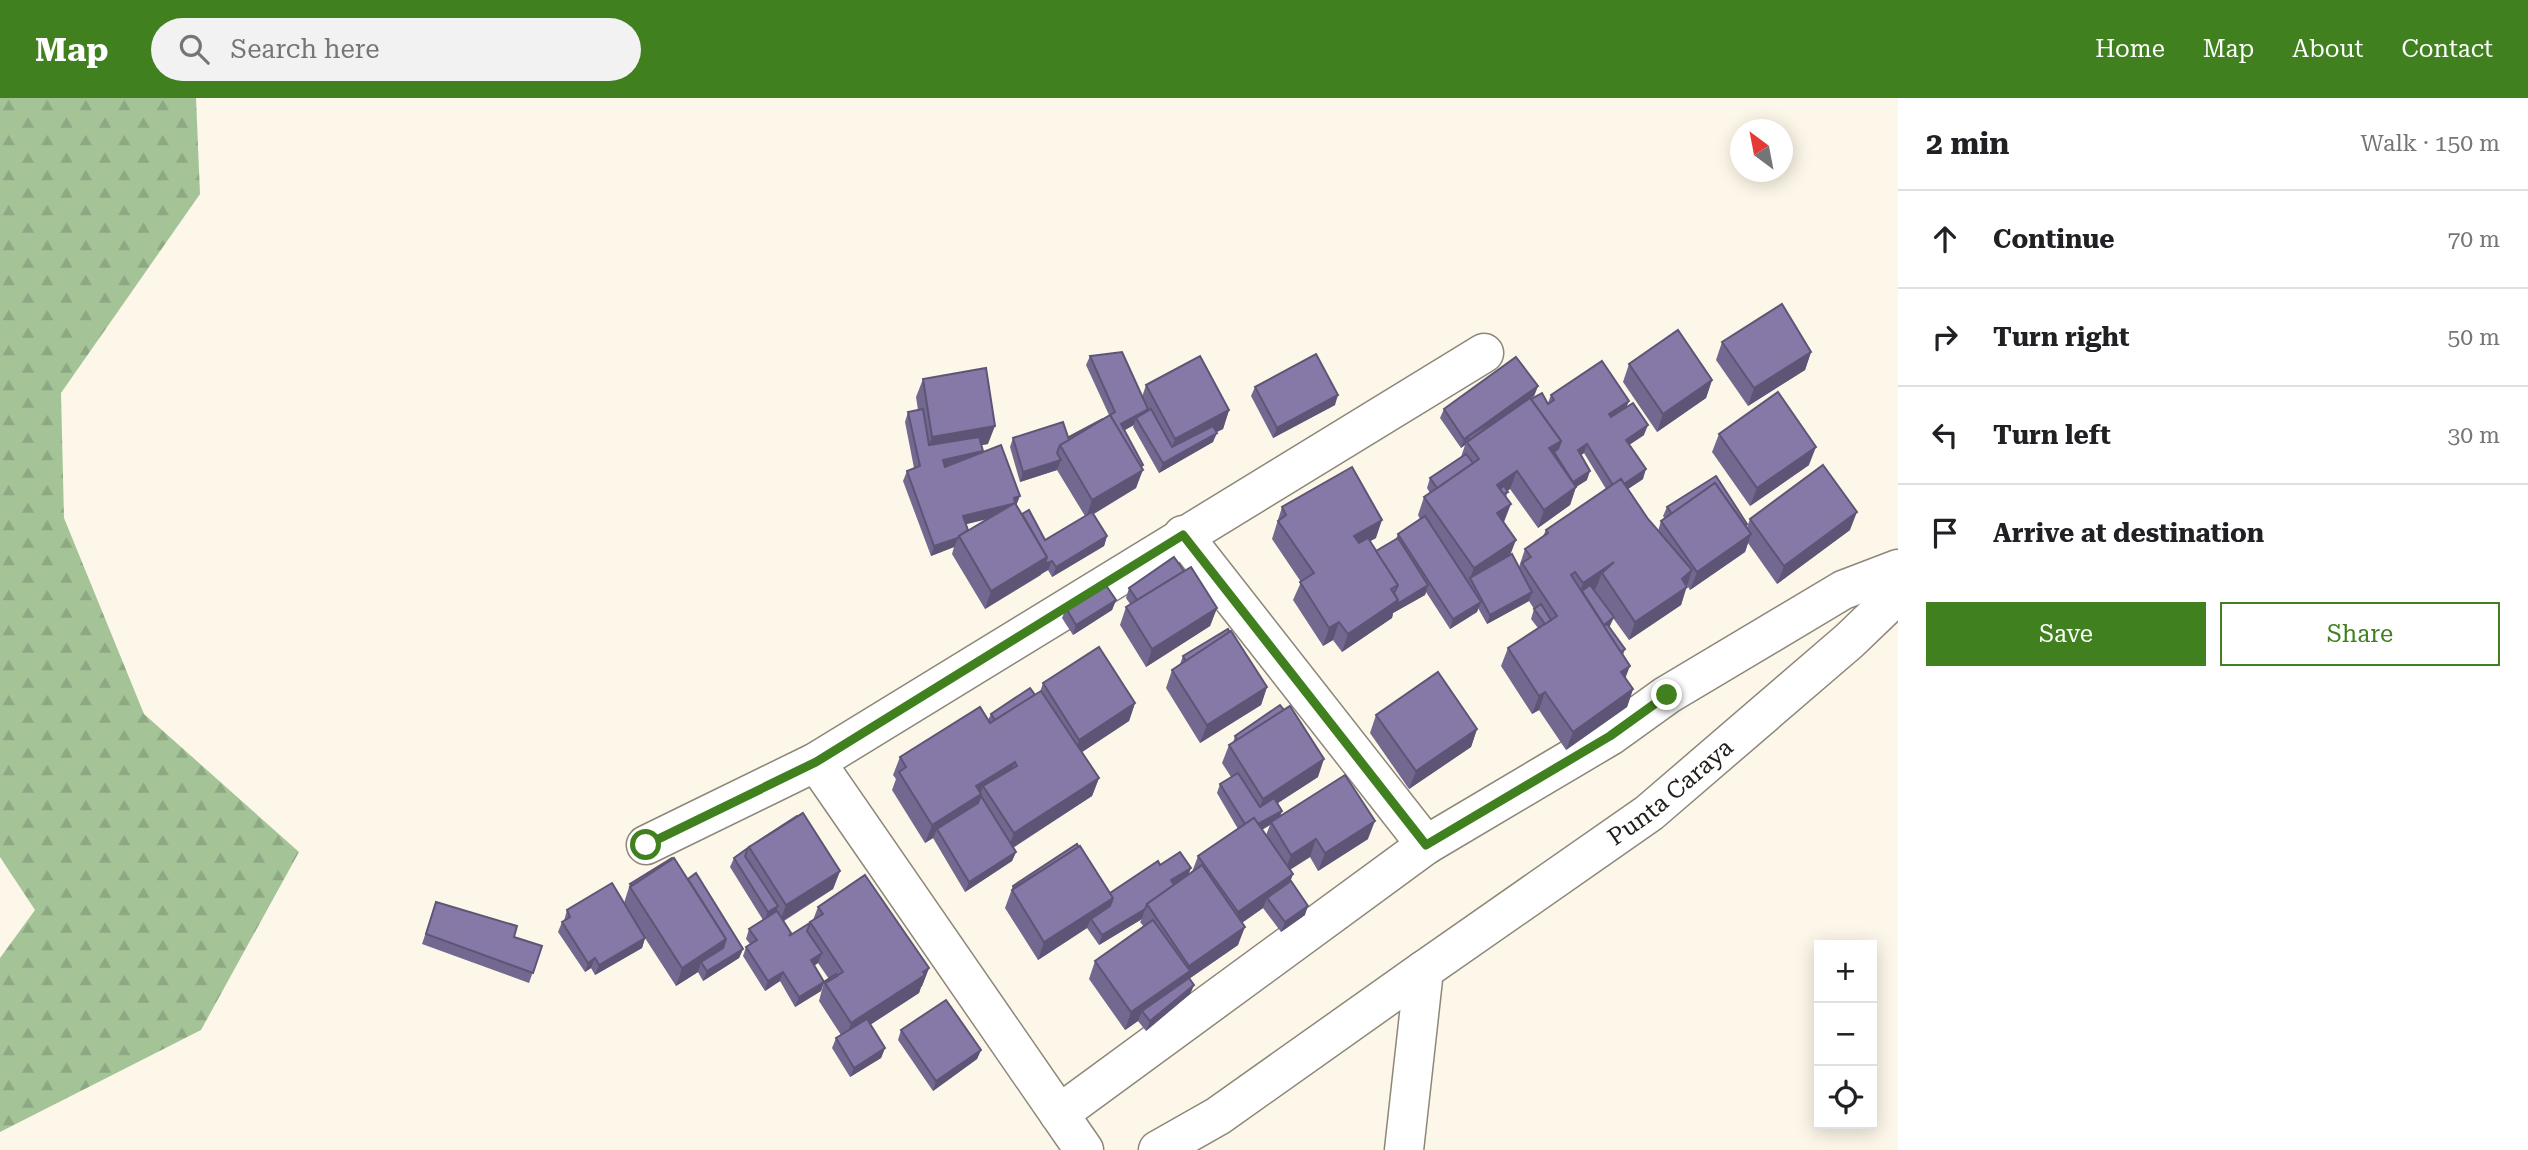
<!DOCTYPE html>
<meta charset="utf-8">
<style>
:root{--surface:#fff;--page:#f2f2f2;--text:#202124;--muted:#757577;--line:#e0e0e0;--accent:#40801f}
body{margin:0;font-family:"Roboto Serif",serif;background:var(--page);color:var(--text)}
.controls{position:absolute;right:21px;bottom:21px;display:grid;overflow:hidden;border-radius:0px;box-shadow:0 4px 18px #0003}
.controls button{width:63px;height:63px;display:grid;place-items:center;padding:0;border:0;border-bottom:2px solid var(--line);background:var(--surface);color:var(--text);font:35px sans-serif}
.compass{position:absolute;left:1730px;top:21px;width:63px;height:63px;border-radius:50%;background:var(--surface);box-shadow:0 4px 18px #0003;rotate:328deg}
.stop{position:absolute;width:21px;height:21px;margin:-16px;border:5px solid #40801f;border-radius:50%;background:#fff}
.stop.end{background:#40801f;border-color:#fff;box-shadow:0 2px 7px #0008}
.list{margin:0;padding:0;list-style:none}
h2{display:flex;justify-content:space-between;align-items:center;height:91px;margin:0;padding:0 28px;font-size:30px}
h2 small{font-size:23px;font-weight:400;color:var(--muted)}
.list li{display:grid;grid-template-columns:46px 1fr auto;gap:21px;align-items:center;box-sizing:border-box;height:98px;padding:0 28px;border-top:2px solid var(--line)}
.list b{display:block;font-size:26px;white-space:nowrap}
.list em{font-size:23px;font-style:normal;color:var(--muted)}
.actions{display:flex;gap:14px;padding:21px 28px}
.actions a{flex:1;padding:16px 0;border:2px solid var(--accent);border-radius:0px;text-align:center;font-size:24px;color:var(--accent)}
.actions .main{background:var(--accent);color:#fff}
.icon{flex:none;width:38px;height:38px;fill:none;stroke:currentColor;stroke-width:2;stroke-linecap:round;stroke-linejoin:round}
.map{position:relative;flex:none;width:1898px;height:1052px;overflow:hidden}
header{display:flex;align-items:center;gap:42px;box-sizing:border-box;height:98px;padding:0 35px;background:var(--accent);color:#fff}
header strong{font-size:33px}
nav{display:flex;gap:38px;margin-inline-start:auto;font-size:24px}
.search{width:490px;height:63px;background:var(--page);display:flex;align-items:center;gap:18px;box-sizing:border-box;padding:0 24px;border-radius:38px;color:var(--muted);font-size:26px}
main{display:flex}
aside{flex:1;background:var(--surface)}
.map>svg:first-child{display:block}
.forest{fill:url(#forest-firs)}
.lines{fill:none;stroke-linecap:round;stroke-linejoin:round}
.minor-casing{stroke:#8d877a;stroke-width:41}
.minor{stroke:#fff;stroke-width:38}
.wall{fill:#736890;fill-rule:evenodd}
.shaded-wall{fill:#5e5576}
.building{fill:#8679a8;stroke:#5e5576;stroke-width:2}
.route{stroke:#40801f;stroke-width:9}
.labels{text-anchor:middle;stroke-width:6;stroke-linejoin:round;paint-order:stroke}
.street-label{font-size:24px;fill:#22201b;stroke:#fff}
</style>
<header>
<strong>Map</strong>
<div class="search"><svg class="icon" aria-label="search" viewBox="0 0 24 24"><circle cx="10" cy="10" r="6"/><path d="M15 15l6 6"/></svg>Search here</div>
<nav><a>Home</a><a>Map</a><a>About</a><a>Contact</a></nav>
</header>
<main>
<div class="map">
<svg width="1898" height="1052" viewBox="0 0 1898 1052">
<defs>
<pattern id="forest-firs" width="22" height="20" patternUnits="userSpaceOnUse" patternTransform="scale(1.75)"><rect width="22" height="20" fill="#a4c498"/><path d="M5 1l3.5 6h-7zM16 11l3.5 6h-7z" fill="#8da882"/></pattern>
</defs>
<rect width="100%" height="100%" fill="#fcf7e8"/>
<path class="forest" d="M0,0h196l4,96 -139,199 3,125 80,196 155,138 -98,178 -201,102v-174l35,-48 -35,-53z"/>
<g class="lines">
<defs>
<g id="minor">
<path d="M816,664l268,388"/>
<path d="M646,747l170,-83 668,-409"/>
<path d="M1426,747l184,-109 57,-41 176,-105 55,-21"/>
<path d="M1059,1016l367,-269 -243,-310"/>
<path d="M1158,1052l60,-34 206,-146"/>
<path id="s1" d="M1404,1052l20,-180 225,-157 200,-172 49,-47"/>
</g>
</defs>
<use href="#minor" class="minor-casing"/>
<use href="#minor" class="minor"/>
</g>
<g class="wall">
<path d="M1722,244l89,10 -6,18 -57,36 -32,-46z"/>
<path d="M1090,258l52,41 4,-12 83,25 -6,19 -7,3 -3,10 -54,31 -26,-46 1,-2 -10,5 17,38 -5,20 -42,26 13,22 -3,10 -52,31 -4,-7 -7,4v1l-56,34 -33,-55 2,-7 -23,9 -28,-75 4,-10 7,-3 -9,-46 3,-10 10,-2 -2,-13 7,-18 65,65 -7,1 1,8 40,61 23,26 40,-24 -28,-46 -37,12 -10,-35 3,-9 55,1 1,-2 40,-22 -23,-50zM986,421l-18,11 -2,-6z"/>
<path d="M1629,266l83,16 -6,18 -49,34 -34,-50z"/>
<path d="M1538,288l-4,10 -4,2 18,5 3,-8 78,6 -3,6 18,28 -15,10 14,34 -15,10 20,30 10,12 3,-10 4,-2 -2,-3 4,-9 80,17v3l3,-8 100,11 -73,54 -29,-41 -3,9 -55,38 -3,-5 -6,20 -52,35 -16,-22 -4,9 16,22 -2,6 3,23 7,11 -6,18 -61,43 -27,-40 -7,4 -31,-48 7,-18 30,-20 -7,-9 3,-10 -5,-8 -42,23 -9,-16 -1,4 -27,17 -24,-37 -1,3 -32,18 -1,5 -50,34 -9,-12 -10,6 -30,-46 8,-18 -29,-43 10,-32 94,31 -6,3 6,10 20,-12 2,-5 22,-15 -2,-4 6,-18 6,-4 -3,-5 3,-10 31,-21 4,-12 -4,3 -21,-30 4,-9zM1584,355l22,36 -60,41 -3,6 -18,13 -6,18 -9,-12 -6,-33 3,-31 3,-2 28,39 32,-23 6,-18 11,-7 -6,-25z"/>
<path d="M1255,289l80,18 -62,33 -22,-42z"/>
<path d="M1719,336l90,31 -59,41 -38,-54z"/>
<path d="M1184,473l33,37 -7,18 -64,41 -26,-42 6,-18 4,-3 -4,-6 3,-10z"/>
<path d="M1116,502l-4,10 -39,25 -11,-17 4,-10z"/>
<path d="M1183,558l84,31 -6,18 -61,38 -34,-55 6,-18 8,-6z"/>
<path d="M1043,585l92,20 -6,18 -47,31 17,26 -7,18 -79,52 3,4 -4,9 -47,31 -32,-54 -8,5 -33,-53 4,-11 -3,-4 7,-18 88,-37 3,-6 49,-22z"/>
<path d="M1376,617l101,14 -6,18 -62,42 -39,-56z"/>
<path d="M1235,638l83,41 -40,26 2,13 88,23 -50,32 -8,-14 -20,13 3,4 -3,8 15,33 -24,17 -18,-24 -21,15 -4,22 -49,34 5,6 -4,9 -44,37 -8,-10 -13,9 -36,-51 6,-18 49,-34 -4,-5 2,-3 -43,26 -12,-17 -49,32 -33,-52 8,-22 97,7 50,-28 31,3 -3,7 4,-3 6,-16 40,-27 -21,-36 3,-9 11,-7 -9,-14 7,-18 4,-2zM1270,727l-4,10 -4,-5z"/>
<path d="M749,749l91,24 -7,18 -49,32 7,14 22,-15 5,-13 111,61 -7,18 -1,1 -2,6 -49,32 15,23 -4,10 -31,19 -18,-29 4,-10 5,-3 -22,-34 5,-19 5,-3 -11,-16 -4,3 10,16 -3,9 -26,16 -15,-26 -15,10 -22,-35 3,-9 4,-3 -4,-5 3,-10 14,-9 -33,-53 4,-9z"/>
<path d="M688,781l55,70 -4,9 -36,23 -5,-9 -22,14 -31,-48 -3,10 -47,27 -4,-7 -6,4 -27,-40 4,-10 2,-1 3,-11 57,-7 6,-19z"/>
<path d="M436,804l78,35 28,9 -13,37 -107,-39z"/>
<path d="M901,932l80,20 -4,9 -44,32 -35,-51z"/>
</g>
<g class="shaded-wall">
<path d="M1811,254l-6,18 -57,36 6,-18z"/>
<path d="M1712,282l-6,18 -49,34 6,-18z"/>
<path d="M1538,288l-4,10 -64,45 -2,-4 -3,8 -4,3 3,-9z"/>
<path d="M1338,297l-3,10 -62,33 4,-10z"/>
<path d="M1629,303l-4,9 -19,13 3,-9z"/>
<path d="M1148,311l-3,10 -9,-1 -2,7 -16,9 3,-10z"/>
<path d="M1229,312l-6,19 -55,28 7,-18z"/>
<path d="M1648,327l-4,10 -21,14 3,-9z"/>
<path d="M995,328l-7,18 -63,11 7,-18z"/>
<path d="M1217,335l-4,9 -54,31 4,-10z"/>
<path d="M1561,343l-5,13 -2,-2 -3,9 -2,-13z"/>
<path d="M1587,346l-3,9 -10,7 4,-10z"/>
<path d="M1816,349l-7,18 -59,41 7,-18z"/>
<path d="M983,353l-4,10 -40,9 4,-10z"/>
<path d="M1061,362l-4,10 -37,12 3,-10z"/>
<path d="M1143,367l-3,7 3,-2 -7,18 -50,30 6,-18 42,-31z"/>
<path d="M1646,371l-3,10 -30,20 3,-9z"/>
<path d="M1517,373l-7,18 -12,9 -1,-13z"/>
<path d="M1590,373l-3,9 -17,11 3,-9z"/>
<path d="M1576,389l-6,18 -32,23 6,-18z"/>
<path d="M1020,398l-4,10 -4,7 -53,13 4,-10z"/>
<path d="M1511,406l-7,18 -7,-9z"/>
<path d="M1857,414l-7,18 -73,54 7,-18z"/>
<path d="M1382,422l-6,18 -29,16 7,-18z"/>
<path d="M1751,436l-6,18 -55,38 7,-18z"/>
<path d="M1107,438l-3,10 -52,31 4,-10z"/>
<path d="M958,440l-4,9 -23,9 3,-10z"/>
<path d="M1516,442l-7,18 -39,20 -3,8 7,-18z"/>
<path d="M1047,459l5,4 -4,9 -63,39 6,-18z"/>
<path d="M1614,464l-12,11 -6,15 -17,12 -1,-2 5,-15z"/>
<path d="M1692,472l-11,35 -52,35 6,-18z"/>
<path d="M1428,487l-3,10 -32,18 -1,5 -50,34 6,-18 50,-34z"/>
<path d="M1532,494l-3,9 -42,23 3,-9z"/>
<path d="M1116,502l-4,10 -39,25 3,-10z"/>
<path d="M1481,504l-4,10 -27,17 3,-10z"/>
<path d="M1217,510l-7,18 -64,41 6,-18z"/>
<path d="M1614,519l-4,9 -9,8 -3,-5z"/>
<path d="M1339,524l-6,18 -10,6 6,-18z"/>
<path d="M1630,568l-7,18 -2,-12z"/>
<path d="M1267,589l-6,18 -61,38 7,-18z"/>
<path d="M1633,591l-6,18 -61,43 7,-18z"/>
<path d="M1545,594l-6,18 -7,4 7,-18z"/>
<path d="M1135,605l-6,18 -56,37 6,-18z"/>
<path d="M1477,631l-6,18 -62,42 7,-18z"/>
<path d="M1324,661l-6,18 -62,40 7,-18z"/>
<path d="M1015,664l-6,15 -26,9 -8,26 -38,17 -4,9 -8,5 7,-18 44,-39z"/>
<path d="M1099,680l-7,18 -85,55 7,-18z"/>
<path d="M1282,713l-3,9 -8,2 -1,3 -41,23 4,-9z"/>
<path d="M1375,723l-7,18 -50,32 7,-18z"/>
<path d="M1316,741l-6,18 -26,16 7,-18z"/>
<path d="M1016,754l-4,9 -47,31 4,-10z"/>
<path d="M1191,770l-4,10 -20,12 4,-10z"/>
<path d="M840,773l-7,18 -54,34 7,-18z"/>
<path d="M1293,776l-7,18 -19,6 -4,10 -32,22 7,-18z"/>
<path d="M1113,800l-7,18 -15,3 -4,9 -49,32 6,-18z"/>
<path d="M778,808l-4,10 -10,6 4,-10z"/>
<path d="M1308,808l-3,9 -24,17 4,-10z"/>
<path d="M1145,811l-3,10 -43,26 3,-10z"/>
<path d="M1245,829l-7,18 -96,66 -4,10 -13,9 6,-18 56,-39 2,-7z"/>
<path d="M645,840l-3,10 -47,27 4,-10z"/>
<path d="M726,841l-6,18 -19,5 -3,10 -22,14 6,-18z"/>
<path d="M743,851l-4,9 -36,23 4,-10z"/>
<path d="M822,855l-4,10 -11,7 4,-10z"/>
<path d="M595,860l-4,10 -6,4 3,-9z"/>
<path d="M929,870l-7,18 -1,1 -2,6 -74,48 6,-18z"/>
<path d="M783,874l-3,9 -15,10 3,-10z"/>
<path d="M824,884l-3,9 -26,16 4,-10z"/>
<path d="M1194,887l-4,9 -44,37 4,-10z"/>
<path d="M885,950l-4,10 -31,19 4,-9z"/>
<path d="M981,952l-4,9 -44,32 3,-10z"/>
</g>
<g class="building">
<path d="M1782,206l29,48 -57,36 -32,-46z"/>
<path d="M1678,232l34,50 -49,34 -34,-50z"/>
<path d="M1122,254l26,57 -27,15 22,41 -3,1 -30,-51 5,-3 -25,-56z"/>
<path d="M1316,256l22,41 -61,33 -22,-41z"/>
<path d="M1200,258l29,54 -54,29 -29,-54z"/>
<path d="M1516,259l22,29 -74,53 -20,-30z"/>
<path d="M1602,263l27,40 -20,13 2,3 22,-14 15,22 -22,15 20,29 -22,15 -3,-5 -8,6 -26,-41 -9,6 12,21 -17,11 -19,-30 4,-3 3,-8 -30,-42 11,-6 6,11 6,-4 -3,-5z"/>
<path d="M986,270l9,58 -63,11 -9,-58z"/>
<path d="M1778,294l38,55 -59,41 -38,-54z"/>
<path d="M1530,300l31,43 -12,7 27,39 -32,23 -27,-39 -20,14 14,19 -14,9 19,27 -42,28 -50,-71 55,-38 -12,-17z"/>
<path d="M1518,307l-49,35 -1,-3z"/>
<path d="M923,311l6,36 50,-8 4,14 -40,9 2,7 56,-22 19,51 -6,2 1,5 -3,1 -49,12 5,14 -9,6 -1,2 -24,8 -27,-75 13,-5 -12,-54z"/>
<path d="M1151,311l21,38 41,-21 4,7 -54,30 -27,-45z"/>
<path d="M1110,317l33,55 -51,30 -32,-55z"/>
<path d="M1103,321l-33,20 -1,-2z"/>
<path d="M1063,324l6,18 -9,5 -3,8 4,7 -38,12 -10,-34z"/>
<path d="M1466,356l7,9 -36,25 -7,-10z"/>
<path d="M1823,367l34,47 -73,54 -34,-47z"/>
<path d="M1352,369l30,53 -28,16 5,7 9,-5 30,47 -7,4 7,11 -50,34 -9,-12 -10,6 -29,-46 14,-9 -36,-52 8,-6 -4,-8z"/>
<path d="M1716,378l31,48 -2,1 -30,-42 -43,31 -5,-7z"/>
<path d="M1621,381l27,40 44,51 -10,9 5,8 -52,35 -33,-49 12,-11 -31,21 -8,-11 -4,3 59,91 -9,6 12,17 -60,43 -28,-40 -6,4 -31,-48 49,-32 -35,-53 9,-6 -6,-8 23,-16 -2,-3z"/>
<path d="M1715,385l36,51 -54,38 -36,-51z"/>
<path d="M1504,388l4,6 -4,2 -4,-5z"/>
<path d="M1015,405l32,54 -56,34 -32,-55z"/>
<path d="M1029,412l16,30 47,-28 15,24 -51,31 -4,-6 -7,3 2,-7 -25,-43z"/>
<path d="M1425,418l56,86 -28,17 -55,-85z"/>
<path d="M1398,440l30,47 -31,19 1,-4 -4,-7 4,-8 -22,-34z"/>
<path d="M1512,456l20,38 -42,23 -20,-37z"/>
<path d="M1174,459l10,14 -47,29 -8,-12z"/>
<path d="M1191,469l26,41 -65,41 -26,-42z"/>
<path d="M1105,486l11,16 -40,25 -10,-17z"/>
<path d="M1590,487l24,32 -10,8 -22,-34z"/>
<path d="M1541,506l10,16 -6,4 -11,-15z"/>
<path d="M1607,526l18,25 -4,3 -17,-26z"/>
<path d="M1228,531l2,4 -44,28 -3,-5z"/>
<path d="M1231,533l36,56 -60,38 -35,-55z"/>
<path d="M1099,549l36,56 -56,37 -36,-57z"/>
<path d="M1438,574l39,57 -61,42 -40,-56z"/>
<path d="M1030,590l5,7 -40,25 -4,-6z"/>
<path d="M1041,593l58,87 -85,55 -31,-47 34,-20 -2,-4 -39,24 5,8 -49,31 -33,-53 7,-5 -6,-10 80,-50 10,16z"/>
<path d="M1280,607l4,5 -46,30 -3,-4z"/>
<path d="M1290,608l34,53 -61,40 -34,-54z"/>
<path d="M1238,675l22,34 14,-9 8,13 -24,13 -4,-6 -9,6 -25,-40z"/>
<path d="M1345,677l30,46 -50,32 -9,-14 -25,16 -20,-33z"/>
<path d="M981,698l35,56 -47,30 -32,-53 41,-26z"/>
<path d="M803,715l37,58 -54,34 -37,-58z"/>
<path d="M797,718h1l-35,22z"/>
<path d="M1254,720l39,56 -55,38 -40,-56z"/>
<path d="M1077,746l2,3 -65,41 -1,-2z"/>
<path d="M1080,748l33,52 -69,44 -32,-52z"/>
<path d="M748,750l-3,8 33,50 -10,6 -34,-54z"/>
<path d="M1180,754l11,16 -20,12 3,5 -27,19 -2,5 -43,26 -11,-16 19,-13 3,-8 -3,-5 48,-32 2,4z"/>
<path d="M672,760l1,1 -41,27 -2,-2z"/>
<path d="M674,760l52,81 -44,29 -52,-81z"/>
<path d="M1202,767l43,62 -56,39 -42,-62z"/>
<path d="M696,775l47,76 -36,22 -6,-9 22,-14 3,-9 -38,-60z"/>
<path d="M865,777l64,93 -6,4 2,3 -74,48 -26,-40 18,-11 -33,-50 13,-8 -5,-7z"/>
<path d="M1291,783l17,25 -23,16 -18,-24z"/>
<path d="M612,785l33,55 -46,27 -4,-7 -7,5 -26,-41 8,-5 -3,-7z"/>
<path d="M436,804l81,24 -3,11 28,9 -9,27 -107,-39z"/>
<path d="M777,813l14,22 -2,3 21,-13 -3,8 15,22 -11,7 13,22 -25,15 -16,-25 -15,9 -22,-34 11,-7 -8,-11z"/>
<path d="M1153,822l37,51 -59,41 -36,-51z"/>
<path d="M836,876l1,2 -12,7 -1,-1z"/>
<path d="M1189,880l5,7 -44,36 -8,-10z"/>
<path d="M946,902l35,50 -45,31 -35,-51z"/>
<path d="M867,921l18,29 -31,20 -18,-30z"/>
</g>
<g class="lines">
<path class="route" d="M646,747l170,-83 367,-227 243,310 184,-109 57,-41"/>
</g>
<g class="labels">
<g class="street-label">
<text dy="8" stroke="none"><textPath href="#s1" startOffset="485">Punta Caraya</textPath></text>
</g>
</g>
</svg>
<div class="controls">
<button>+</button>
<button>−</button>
<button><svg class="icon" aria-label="locate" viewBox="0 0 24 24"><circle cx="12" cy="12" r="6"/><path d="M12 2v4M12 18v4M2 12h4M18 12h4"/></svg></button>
</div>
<svg class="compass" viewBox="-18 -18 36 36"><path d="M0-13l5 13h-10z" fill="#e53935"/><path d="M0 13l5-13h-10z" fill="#757577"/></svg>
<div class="stop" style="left:646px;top:747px"></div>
<div class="stop end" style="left:1667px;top:597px"></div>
</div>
<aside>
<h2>2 min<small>Walk · 150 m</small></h2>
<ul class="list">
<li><svg class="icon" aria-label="ahead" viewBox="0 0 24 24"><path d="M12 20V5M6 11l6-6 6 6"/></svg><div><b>Continue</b></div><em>70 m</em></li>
<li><svg class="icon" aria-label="right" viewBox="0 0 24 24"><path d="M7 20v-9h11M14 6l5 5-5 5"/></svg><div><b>Turn right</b></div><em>50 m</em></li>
<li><svg class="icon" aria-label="left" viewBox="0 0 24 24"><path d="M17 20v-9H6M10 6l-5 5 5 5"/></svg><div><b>Turn left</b></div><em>30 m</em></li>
<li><svg class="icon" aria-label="arrive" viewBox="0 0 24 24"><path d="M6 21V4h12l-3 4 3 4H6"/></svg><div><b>Arrive at destination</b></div></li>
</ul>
<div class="actions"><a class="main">Save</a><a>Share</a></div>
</aside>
</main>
